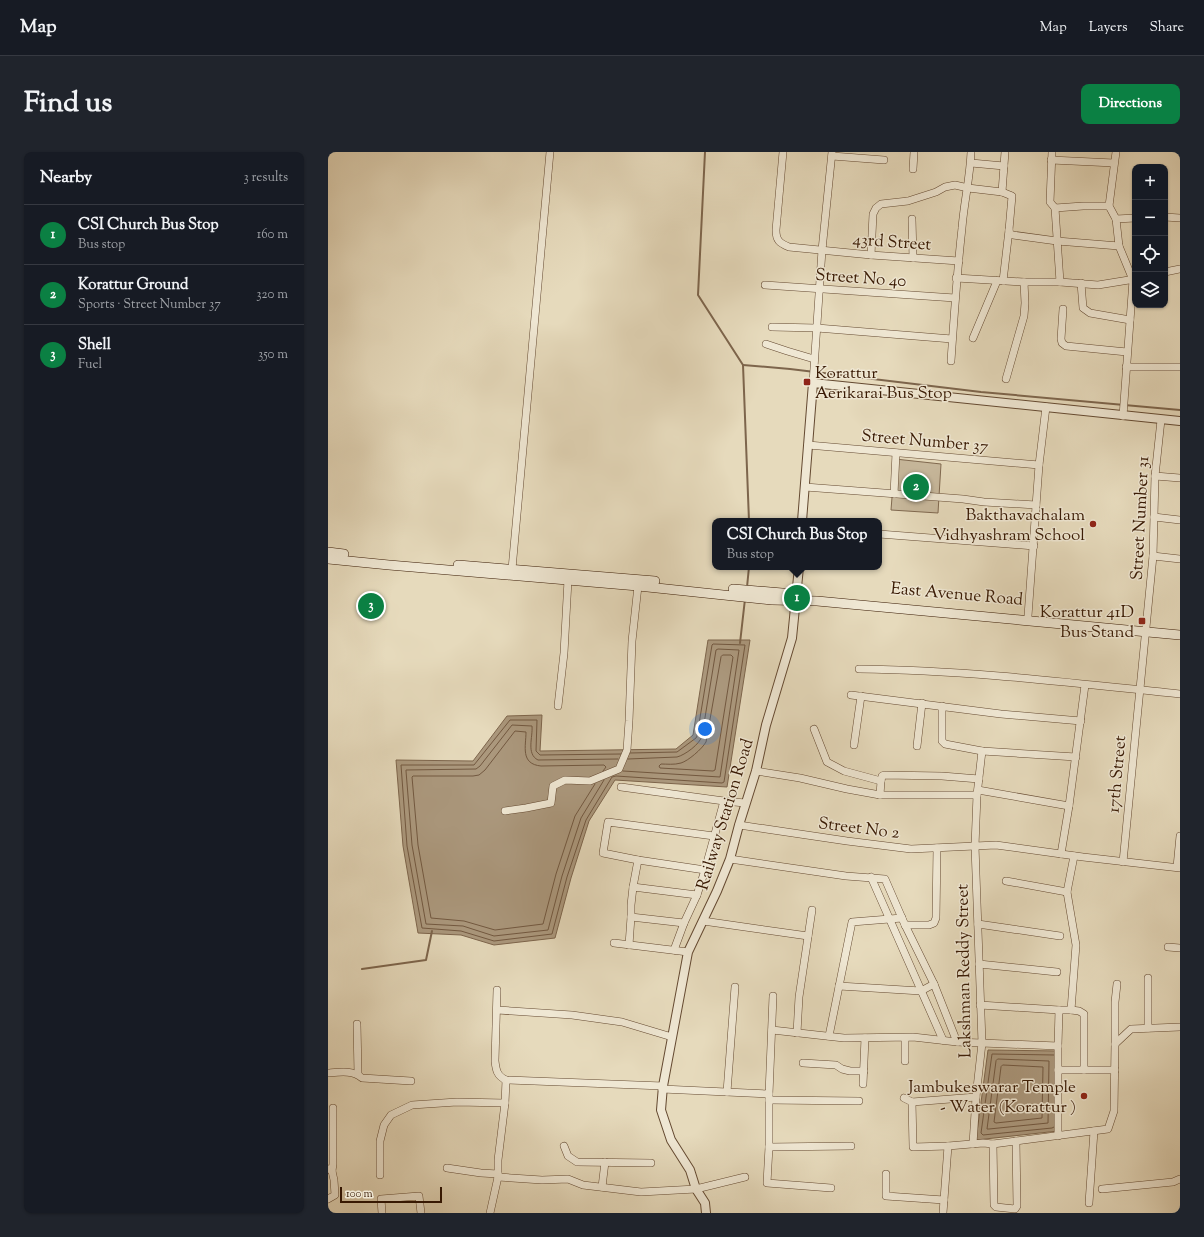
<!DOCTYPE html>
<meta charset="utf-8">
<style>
:root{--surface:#171b24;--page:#20242c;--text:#f1f3f6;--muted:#9ea1a6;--line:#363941;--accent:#0b8043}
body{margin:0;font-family:"Sorts Mill Goudy",serif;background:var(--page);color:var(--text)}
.controls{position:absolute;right:12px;top:12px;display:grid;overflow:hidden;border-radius:8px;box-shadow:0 1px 3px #0004}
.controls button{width:36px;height:36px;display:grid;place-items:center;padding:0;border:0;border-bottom:1px solid var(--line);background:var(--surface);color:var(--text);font:20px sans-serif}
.scale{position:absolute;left:12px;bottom:10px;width:102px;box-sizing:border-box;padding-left:4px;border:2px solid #381903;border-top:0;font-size:11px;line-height:14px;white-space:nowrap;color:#381903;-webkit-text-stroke:3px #efe7d3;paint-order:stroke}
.you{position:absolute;left:377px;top:577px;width:14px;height:14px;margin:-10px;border:3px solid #fff;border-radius:50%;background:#1a73e8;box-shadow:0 0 0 6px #1a73e833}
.badge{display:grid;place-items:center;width:26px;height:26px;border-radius:50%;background:var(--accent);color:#fff;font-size:13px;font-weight:700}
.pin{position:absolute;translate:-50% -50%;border:2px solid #fff;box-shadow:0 1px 4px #0006}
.popup{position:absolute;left:384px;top:366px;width:170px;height:52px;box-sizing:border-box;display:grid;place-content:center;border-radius:8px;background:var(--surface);filter:drop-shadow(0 1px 3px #0005);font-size:13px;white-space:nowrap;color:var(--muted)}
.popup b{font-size:15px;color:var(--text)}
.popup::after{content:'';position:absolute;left:50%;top:100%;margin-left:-8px;border:8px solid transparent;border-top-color:var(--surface)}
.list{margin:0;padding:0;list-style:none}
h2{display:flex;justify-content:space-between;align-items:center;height:52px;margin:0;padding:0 16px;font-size:17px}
h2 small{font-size:13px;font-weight:400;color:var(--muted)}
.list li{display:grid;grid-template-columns:26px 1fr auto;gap:12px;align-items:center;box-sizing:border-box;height:60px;padding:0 16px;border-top:1px solid var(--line)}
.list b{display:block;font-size:15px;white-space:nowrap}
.list p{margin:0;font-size:13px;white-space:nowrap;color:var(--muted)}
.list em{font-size:13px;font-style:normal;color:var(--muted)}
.icon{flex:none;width:22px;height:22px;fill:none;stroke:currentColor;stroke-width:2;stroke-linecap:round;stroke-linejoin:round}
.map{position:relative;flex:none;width:852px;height:1061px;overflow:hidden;border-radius:8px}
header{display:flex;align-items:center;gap:24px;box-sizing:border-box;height:56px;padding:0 20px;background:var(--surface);border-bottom:1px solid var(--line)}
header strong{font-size:19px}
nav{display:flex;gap:22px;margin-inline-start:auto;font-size:14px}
.intro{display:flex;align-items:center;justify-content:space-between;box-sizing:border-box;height:96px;padding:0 24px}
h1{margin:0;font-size:28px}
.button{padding:10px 18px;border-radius:8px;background:var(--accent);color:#fff;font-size:14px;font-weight:700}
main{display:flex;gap:24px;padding:0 24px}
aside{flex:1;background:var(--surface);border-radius:8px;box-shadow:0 1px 3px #0004}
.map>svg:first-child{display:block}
.green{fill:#c8b99d;stroke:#806950}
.water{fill:#ab987d;stroke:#7d654c}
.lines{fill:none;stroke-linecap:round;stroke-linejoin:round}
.shore{stroke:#725840;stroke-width:1}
.stream{stroke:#7d654c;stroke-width:2}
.minor-casing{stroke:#644931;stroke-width:8}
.tertiary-casing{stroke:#644931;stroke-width:10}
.secondary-casing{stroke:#381903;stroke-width:10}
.minor{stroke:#efe7d3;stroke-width:7}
.tertiary{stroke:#efe7d3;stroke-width:8}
.secondary{stroke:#efe7d3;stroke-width:9}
.poi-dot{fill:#8f2418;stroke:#efe7d3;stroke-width:1.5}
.labels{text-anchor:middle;stroke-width:3;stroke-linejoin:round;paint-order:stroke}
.street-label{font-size:17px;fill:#381903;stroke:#efe7d3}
.poi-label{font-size:17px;fill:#381903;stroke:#efe7d3;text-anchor:end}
</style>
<header>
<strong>Map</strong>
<nav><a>Map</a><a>Layers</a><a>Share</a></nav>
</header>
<div class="intro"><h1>Find us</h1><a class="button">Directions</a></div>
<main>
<aside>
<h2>Nearby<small>3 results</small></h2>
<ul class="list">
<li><span class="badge">1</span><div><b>CSI Church Bus Stop</b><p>Bus stop</p></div><em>160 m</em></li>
<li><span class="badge">2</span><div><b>Korattur Ground</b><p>Sports · Street Number 37</p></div><em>320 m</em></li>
<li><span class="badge">3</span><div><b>Shell</b><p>Fuel</p></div><em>350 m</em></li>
</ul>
</aside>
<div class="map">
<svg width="852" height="1061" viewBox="0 0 852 1061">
<rect width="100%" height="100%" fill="#e6dabc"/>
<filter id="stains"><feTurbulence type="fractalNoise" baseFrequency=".005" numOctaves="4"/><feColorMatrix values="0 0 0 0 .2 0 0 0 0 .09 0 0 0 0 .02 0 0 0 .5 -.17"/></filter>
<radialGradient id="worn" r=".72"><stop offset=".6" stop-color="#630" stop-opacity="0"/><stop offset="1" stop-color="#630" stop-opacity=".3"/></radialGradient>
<path class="green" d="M567,307l46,5 -3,49 -47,-3z"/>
<g class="water">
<path d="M380,488h42l-23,147 -112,-7 -26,41 -18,57 -16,60 -61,7 -33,-10 -43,-2 -15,-87 -7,-86 77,1 34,-45 35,-1 -2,36 136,-2 17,-14z"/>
<path d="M660,898l71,1 -1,80 -82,9z"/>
</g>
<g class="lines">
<g class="shore">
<path d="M395,503h8l2,2 -18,113 -2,1 -53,-3 -1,-2 2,-2c6,0 13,1 20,-1 7,-2 21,-14 25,-21l15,-85z"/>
<path d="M293,602l-81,1 -4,-4 1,-31h-27l-36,45h-73l6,81 15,82 39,3 33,10 58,-7 15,-57 19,-57 26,-43 4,-1 106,7 2,-1 21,-137 -32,-1 -1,1 -15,91 -1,2 -19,14 -47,1"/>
<path d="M295,619l97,6 19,-127 -21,-1 -2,1 -14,86c-2,8 -17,19 -25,21l-49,2"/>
<path d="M276,628l-23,38 -19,58 -14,54 -54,6 -31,-10 -37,-2 -14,-79 -6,-74v-1l70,-1 4,-3 32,-41 20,1c1,11 -6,28 6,34l80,-1"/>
<path d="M267,632l-20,32 -19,58 -13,50 -48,6 -31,-9 -33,-3 -13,-73 -6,-68 1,-1h60l6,-1 6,-5 30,-39 11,1c0,14 -6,32 15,34l63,-1 2,2 -3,4"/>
<path d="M726,903l-62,-1 -11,79 2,2 69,-7 2,-1"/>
<path d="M670,907l51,2 -1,62 -59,6h-2l9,-68z"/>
<path d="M675,913l40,2 -1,51 -46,5 -2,-1 7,-55z"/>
</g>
<g class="stream">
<path d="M377,0l-7,143 45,70 6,156"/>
<path d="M415,213l47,4 191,23 199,18"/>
<path d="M419,435l2,-20"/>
<path d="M412,491l5,-44"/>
<path d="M34,817l64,-9 6,-29"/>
</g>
<defs>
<g id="minor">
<path d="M455,0l-7,78c0,10 3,13 13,17l82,8 88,6"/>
<path d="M724,0l-2,50 5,6 28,-2h26"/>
<path d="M788,0l-7,54 7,13 3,27 14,34 -10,136"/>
<path d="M504,4l52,4"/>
<path d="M723,8l63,3"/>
<path d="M643,11l33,3"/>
<path d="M585,17l1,-17"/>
<path d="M674,40l3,-40"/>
<path d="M727,56l5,74"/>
<path d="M837,65l15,1"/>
<path d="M584,67l1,39"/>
<path d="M788,67l19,-1"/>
<path d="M543,103l2,-41 3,-6 5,-4 27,-3 28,-9 9,-5 10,-2 13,3 34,4 10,4 -3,34 1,4 3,1 44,6 62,5"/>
<path d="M837,120l15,-3"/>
<path d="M628,126l68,4h36l38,3 37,-6"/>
<path d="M675,129l6,-51"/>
<path d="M753,131l2,25 7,5 40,7"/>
<path d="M437,133l190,13"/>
<path d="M735,157l-2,30 1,4 4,3 61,6"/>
<path d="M444,175l45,1 135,11"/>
<path d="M645,186l24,-57"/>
<path d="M438,192l21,7 27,8"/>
<path d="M623,209c3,-44 6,-89 11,-133 2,-26 8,-50 9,-76"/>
<path d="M798,215h54"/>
<path d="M678,227l18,-63 1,-13 -1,-21"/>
<path d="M485,231l9,-133 10,-98"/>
<path d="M480,293l231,20"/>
<path d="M827,324l25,2"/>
<path d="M477,335l158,12 21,3 52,3"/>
<path d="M566,342l2,-41"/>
<path d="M826,365l26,3"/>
<path d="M551,382l155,12"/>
<path d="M825,404l27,3"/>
<path d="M184,417l38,-417"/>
<path d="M700,464l11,-151 7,-58"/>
<path d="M531,517c108,1 214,14 321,25"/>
<path d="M523,543l150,19 80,7"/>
<path d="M230,554l6,-53 4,-73"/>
<path d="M614,554v35l3,3 37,7 94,6"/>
<path d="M486,577l13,33 17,9 37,10"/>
<path d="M526,593l7,-49"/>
<path d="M589,594l5,-43"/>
<path d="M428,619l44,7 47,11 33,6h97"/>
<path d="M293,635l103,14 21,2"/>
<path d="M650,638l91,16"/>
<path d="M552,643l1,-14 1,-5 2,-1 58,1 37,3"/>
<path d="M177,659l21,-3 25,-5 2,-17 12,-6 25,1 29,-12 8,-19 2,-29 3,-80 6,-55"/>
<path d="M411,673l108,16 64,8 85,-4 87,12 97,11"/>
<path d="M733,702l8,-48 16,-121"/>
<path d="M402,707l116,17 39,3 20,46 29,59 23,58 101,4"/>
<path d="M795,710l30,-306 2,-80 6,-56"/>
<path d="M849,715l3,-31"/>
<path d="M377,718l-67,-10 -35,-7 5,-31 106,14"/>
<path d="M543,725l72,163"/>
<path d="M678,729l61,11"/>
<path d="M305,735l64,8"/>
<path d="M303,765l53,6"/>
<path d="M375,769l105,15"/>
<path d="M650,772l82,12"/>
<path d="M577,773h24l5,-2 2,-5 1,-70"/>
<path d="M286,791l74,9"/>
<path d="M301,793l2,-28v-12l2,-18 5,-27"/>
<path d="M840,795l12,1"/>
<path d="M346,798l10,-27 13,-28 8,-25 19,-69"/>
<path d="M651,812l78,8"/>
<path d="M820,826v50"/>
<path d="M511,834l82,5 13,-7"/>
<path d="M169,838l-2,71c1,9 2,15 11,19l157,6"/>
<path d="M652,853l79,5h12l5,-65 -9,-53 7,-36"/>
<path d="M169,858l75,5 50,7 50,15"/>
<path d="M743,858l8,1 5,3v56"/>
<path d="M29,872l1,50"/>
<path d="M444,878l72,8 69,-1 44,5"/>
<path d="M469,881l2,-36 13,-87"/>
<path d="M501,884l23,-114 50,-4"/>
<path d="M787,892v-42l2,-18"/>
<path d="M577,909v-23"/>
<path d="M475,911l33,2 6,4 8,2h14"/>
<path d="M730,918h57"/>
<path d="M0,921c12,-1 25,-3 34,5l49,3"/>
<path d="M535,932l2,-46"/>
<path d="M334,937l107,5 4,-98"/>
<path d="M399,940l8,-105"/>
<path d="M441,942v53l-2,36 64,5"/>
<path d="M576,946l8,4 64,-5"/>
<path d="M441,948l90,1"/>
<path d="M584,950l1,45 35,-1"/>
<path d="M730,984v-90l1,-36"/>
<path d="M645,992l3,-47 6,-54 -7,-197 2,-51 5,-44"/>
<path d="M665,992l1,61 2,2 19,2 2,-3 -1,-65"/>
<path d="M236,994l4,10 9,6 74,1"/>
<path d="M441,995l82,-1"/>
<path d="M119,1016l34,5 17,1"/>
<path d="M4,1019l1,-7v-56"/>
<path d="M558,1022v22l58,4"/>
<path d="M52,1023v-34l4,-16 7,-10 21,-10 45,-3 48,1"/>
<path d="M170,1025l44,3 26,-1 15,6 58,7 55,-3 49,-12"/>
<path d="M274,1035l3,-25"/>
<path d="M774,1037l71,-7 7,-3"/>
<path d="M0,1047l7,-4 -1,-15 -2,-9 -3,-2"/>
<path d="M761,1051l5,-72"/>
<path d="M54,1061l-1,-14 38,-3 2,17"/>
<path d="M162,1061l8,-36v-17l7,-57 1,-23"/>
<path d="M615,1061l5,-67 35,-3 10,1 115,-15 6,-18 1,-67 16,-15 49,-2"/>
</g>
<g id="tertiary">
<path d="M474,369l11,-138 367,38"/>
<path d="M378,1061l-1,-10 -9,-14 -6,-19 -19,-30 -10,-30 2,-24 25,-134 29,-61 13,-32 9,-34 17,-54 10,-46 26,-87 7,-71"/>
</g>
<g id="secondary">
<path d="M0,400l16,2"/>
<path d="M0,407l61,6 249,21 134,14 45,1 363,34"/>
<path d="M130,413l197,16"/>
<path d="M405,437l73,6"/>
</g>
</defs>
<use href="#minor" class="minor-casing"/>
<use href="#tertiary" class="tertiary-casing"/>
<use href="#secondary" class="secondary-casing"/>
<use href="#minor" class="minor"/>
<use href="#tertiary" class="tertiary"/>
<use href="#secondary" class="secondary"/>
</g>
<g class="poi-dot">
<rect x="475" y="226" width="8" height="8" rx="2"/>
<circle cx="765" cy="372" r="4"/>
<rect x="810" y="465" width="8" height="8" rx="2"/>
<circle cx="756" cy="944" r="4"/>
</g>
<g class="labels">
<g class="street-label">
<text transform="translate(564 89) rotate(4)" y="6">43rd Street</text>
<text transform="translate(533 125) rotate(4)" y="6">Street No 40</text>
<text transform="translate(597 288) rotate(5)" y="6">Street Number 37</text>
<text transform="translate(811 366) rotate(-87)" y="6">Street Number 31</text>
<text transform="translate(629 441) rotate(5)" y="6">East Avenue Road</text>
<text transform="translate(788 622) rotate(-85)" y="6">17th Street</text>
<text transform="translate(396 662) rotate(-73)" y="6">Railway Station Road</text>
<text transform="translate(531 675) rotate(7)" y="6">Street No 2</text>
<text transform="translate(635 819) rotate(-91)" y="6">Lakshman Reddy Street</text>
</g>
<g class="poi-label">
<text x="487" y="226" text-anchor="start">Korattur<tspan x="487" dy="20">Aerikarai Bus Stop</tspan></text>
<text x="757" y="368">Bakthavachalam<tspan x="757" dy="20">Vidhyashram School</tspan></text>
<text x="806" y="465">Korattur 41D<tspan x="806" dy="20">Bus Stand</tspan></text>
<text x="748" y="940">Jambukeswarar Temple<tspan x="748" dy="20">- Water (Korattur )</tspan></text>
</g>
</g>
<rect width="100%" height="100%" filter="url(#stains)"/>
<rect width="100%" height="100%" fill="url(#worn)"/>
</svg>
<div class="controls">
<button>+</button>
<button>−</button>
<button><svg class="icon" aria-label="locate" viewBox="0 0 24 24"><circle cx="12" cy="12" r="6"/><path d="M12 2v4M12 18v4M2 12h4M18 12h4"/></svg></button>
<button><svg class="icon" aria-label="layers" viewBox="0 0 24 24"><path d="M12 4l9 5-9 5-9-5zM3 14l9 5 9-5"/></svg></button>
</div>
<div class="scale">100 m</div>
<div class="you"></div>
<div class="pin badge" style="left:469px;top:446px">1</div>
<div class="popup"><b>CSI Church Bus Stop</b>Bus stop</div>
<div class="pin badge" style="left:588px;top:335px">2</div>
<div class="pin badge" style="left:43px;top:454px">3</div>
</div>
</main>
